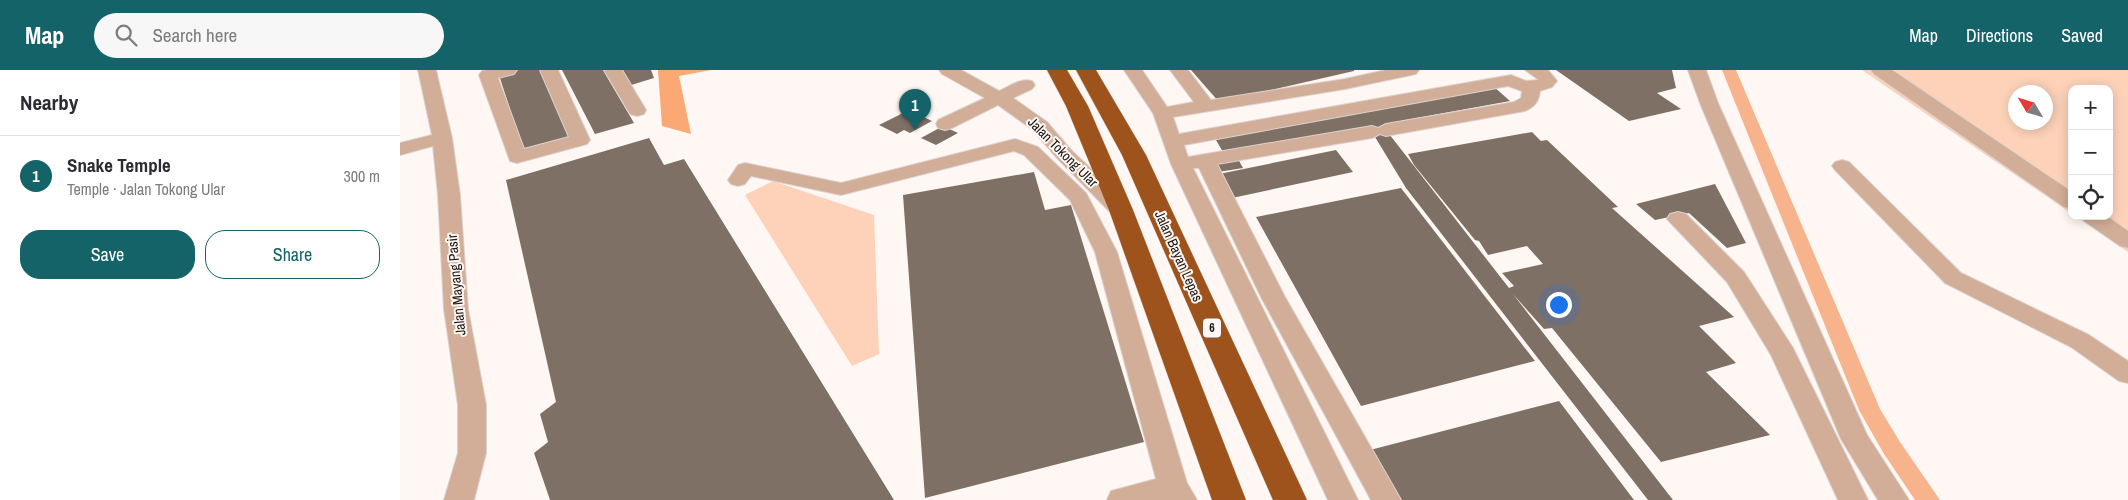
<!DOCTYPE html>
<meta charset="utf-8">
<style>
:root{--surface:#fff;--page:#f7f7f7;--text:#2b2b33;--muted:#7c7c81;--line:#e1e1e2;--accent:#136368}
body{margin:0;font-family:"Archivo Narrow",sans-serif;background:var(--page);color:var(--text)}
.controls{position:absolute;right:15px;top:15px;display:grid;overflow:hidden;border-radius:10px;box-shadow:0 2px 12px #0003}
.controls button{width:45px;height:45px;display:grid;place-items:center;padding:0;border:0;border-bottom:1px solid var(--line);background:var(--surface);color:var(--text);font:25px sans-serif}
.compass{position:absolute;left:1608px;top:15px;width:45px;height:45px;border-radius:50%;background:var(--surface);box-shadow:0 2px 12px #0003;rotate:308deg}
.you{position:absolute;left:1158px;top:234px;width:18px;height:18px;margin:-12px;border:4px solid #fff;border-radius:50%;background:#1a73e8;box-shadow:0 0 0 8px #1a73e833}
.badge{display:grid;place-items:center;width:32px;height:32px;border-radius:50%;background:var(--accent);color:#fff;font-size:16px;font-weight:700}
.pin{position:absolute;translate:-50% -41px;filter:drop-shadow(0 1px 2px #0008)}
.pin::after{content:'';position:absolute;top:26px;width:18px;height:15px;background:inherit;clip-path:polygon(0 0,100% 0,50% 100%)}
.list{margin:0;padding:0;list-style:none}
h2{display:flex;justify-content:space-between;align-items:center;height:65px;margin:0;padding:0 20px;font-size:21px}
h2 small{font-size:16px;font-weight:400;color:var(--muted)}
.list li{display:grid;grid-template-columns:32px 1fr auto;gap:15px;align-items:center;box-sizing:border-box;height:80px;padding:0 20px;border-top:1px solid var(--line)}
.list b{display:block;font-size:19px;white-space:nowrap}
.list p{margin:0;font-size:16px;white-space:nowrap;color:var(--muted)}
.list em{font-size:16px;font-style:normal;color:var(--muted)}
.actions{display:flex;gap:10px;padding:15px 20px}
.actions a{flex:1;padding:11px 0;border:1px solid var(--accent);border-radius:20px;text-align:center;font-size:18px;color:var(--accent)}
.actions .main{background:var(--accent);color:#fff}
.icon{flex:none;width:28px;height:28px;fill:none;stroke:currentColor;stroke-width:2;stroke-linecap:round;stroke-linejoin:round}
.map{position:relative;flex:none;width:1728px;height:430px;overflow:hidden}
header{display:flex;align-items:center;gap:30px;box-sizing:border-box;height:70px;padding:0 25px;background:var(--accent);color:#fff}
header strong{font-size:24px}
nav{display:flex;gap:28px;margin-inline-start:auto;font-size:18px}
.search{width:350px;height:45px;background:var(--page);display:flex;align-items:center;gap:12px;box-sizing:border-box;padding:0 18px;border-radius:28px;color:var(--muted);font-size:19px}
main{display:flex}
aside{flex:1;background:var(--surface)}
.map>svg:first-child{display:block}
.green{fill:#fdd2b9;fill-rule:evenodd}
.forest{fill:#faa874}
.lines{fill:none;stroke-linecap:round;stroke-linejoin:round}
.canal{fill:#f7b48c;fill-rule:evenodd}
.building{fill:#7f7066}
.minor-casing{stroke:#dbd3cf;stroke-width:2}
.highway-casing{stroke:#dbd3cf;stroke-width:1}
.minor{fill:#d2ad97;fill-rule:evenodd}
.highway{fill:#9e531d;fill-rule:evenodd}
.labels{text-anchor:middle;stroke-width:4;stroke-linejoin:round;paint-order:stroke}
.shield{fill:#fff7f3;stroke:#605a56;stroke-width:1}
.shield-label{font-size:12px;font-weight:bold;fill:#1c1613}
.street-label{font-size:14px;fill:#1c1613;stroke:#fff7f3}
</style>
<header>
<strong>Map</strong>
<div class="search"><svg class="icon" aria-label="search" viewBox="0 0 24 24"><circle cx="10" cy="10" r="6"/><path d="M15 15l6 6"/></svg>Search here</div>
<nav><a>Map</a><a>Directions</a><a>Saved</a></nav>
</header>
<main>
<aside>
<h2>Nearby<small></small></h2>
<ul class="list">
<li><span class="badge">1</span><div><b>Snake Temple</b><p>Temple · Jalan Tokong Ular</p></div><em>300 m</em></li>
</ul>
<div class="actions"><a class="main">Save</a><a>Share</a></div>
</aside>
<div class="map">
<svg width="1728" height="430" viewBox="0 0 1728 430">
<rect width="100%" height="100%" fill="#fff7f3"/>
<g class="green">
<path d="M1462,0h266v182l-52,-36h33v-127h-37v125zM1616,22h30v30h-30z"/>
<path d="M373,111l101,34 5,139 -27,12 -107,-171z"/>
</g>
<path class="forest" d="M258,0h53l-32,6 12,58 -29,-8z"/>
<g class="lines">
<path class="canal" d="M1322,0h14l144,339 20,33 40,58h-25l-31,-46 -25,-44z"/>
</g>
<g class="building">
<path d="M117,0h25l28,70 -46,13 -25,-78z"/>
<path d="M162,0h41l31,53 -39,11z"/>
<path d="M220,0h31l3,8 -26,8z"/>
<path d="M791,0h163v1l-135,31z"/>
<path d="M1156,0h116l4,18 -19,5 24,16 -52,12z"/>
<path d="M1093,16l17,15 -126,23 2,6 123,158 5,-2 -12,-13 41,-9 -16,-18 -39,9 -9,-14 -4,-1 -61,-75 -6,-11 124,-22 9,9 6,-1 71,67 -6,1 122,109 -35,9 37,37 -30,9 64,63 -109,27 -109,-134 -8,1 -31,-35 160,206h-25l-242,-312 -34,-56 -1,-6 -148,26 -10,-17z"/>
<path d="M509,40l23,11 -22,12 -6,-3 -7,4 -18,-9z"/>
<path d="M543,56l15,7 -22,12 -15,-7z"/>
<path d="M249,68l15,27 20,-6 210,341h-344l-16,-47 14,-11 -8,-28 16,-12 -50,-222z"/>
<path d="M936,80l17,22 -121,26 -13,-24z"/>
<path d="M838,89l5,9 -25,4 -5,-9z"/>
<path d="M634,102l11,38 26,-5 73,237 -219,56 -22,-303z"/>
<path d="M1315,114l31,59 -19,5 -38,-35 -34,7 -19,-16z"/>
<path d="M1001,118l134,173 -174,45 -105,-189z"/>
<path d="M1159,331l75,99h-234l-30,-50z"/>
</g>
<g class="lines">
<defs>
<g id="minor">
<path d="M18,0h18l16,68 8,57 8,114 18,96v48l-12,47h-30l14,-47v-48l-14,-96 -6,-114 -5,-49 -33,9v-12l32,-8z"/>
<path d="M87,0h30l-3,4 -16,4 26,71 45,-12 -29,-67h18l32,70 -3,4 -70,19 -7,-2 -31,-86 3,-4z"/>
<path d="M204,0h18l24,40 -2,4 -7,2 -7,-2z"/>
<path d="M539,0h22l38,21c11,-5 21,-13 33,-10l3,4 -3,4 -19,9 34,24 24,28 58,55 3,5 -3,5 -8,1 -8,-1 -56,-57 -24,-28 -35,-25 -46,23 -7,2 -7,-2 -2,-4 2,-4 47,-22 -43,-24z"/>
<path d="M724,0h18l25,37 27,-5 -24,-32h18l23,30 134,-21 41,-9h33l-3,4 -71,15 -172,28 6,17 332,-59 15,6 13,-1 -14,-10h23l9,11 -5,6 -12,4c-1,11 -6,16 -15,20l-139,25 -6,-2 -8,4 -155,26 68,133 116,203h-30l-110,-203 -62,-129h-6l165,332h-30l-157,-336 -18,-51zM1108,16l14,5 -1,7 -7,4 -128,22 -8,4 -6,-2 -184,31 -4,-12z"/>
<path d="M1288,0h18l12,33 149,332 42,65h-31l-37,-61 -141,-336z"/>
<path d="M1471,0h21l180,122v16l-8,-1 -190,-133z"/>
<path d="M615,69l23,8 48,46 31,59 70,231 10,17h-90l4,-9 45,-12 -61,-227 -25,-52 -46,-45 -10,-4 -173,44 -90,-19 -6,8 -7,2 -7,-2 -3,-4 10,-15 7,-2 96,20z"/>
<path d="M1442,90l7,2 112,111 128,62 39,26v22l-9,-2 -48,-34 -126,-64 -110,-113 -3,-4 3,-4z"/>
<path d="M1278,142l8,2 58,58 49,76 75,152h-30l-67,-145 -44,-73 -60,-63 3,-5z"/>
<path d="M1681,146h26l21,15v17l-8,-2 -36,-25z"/>
</g>
<g id="highway">
<path d="M647,0h20l21,36 45,104 113,290h-34l-103,-290 -43,-104z"/>
<path d="M676,0h20l50,85 161,345h-34l-151,-345z"/>
</g>
</defs>
<use href="#minor" class="minor-casing"/>
<use href="#highway" class="highway-casing"/>
<use href="#minor" class="minor"/>
<use href="#highway" class="highway"/>
</g>
<g class="labels">
<rect class="shield" x="803" y="248.5" width="18" height="19" rx="4"/>
<g class="shield-label">
<text x="812" y="262">6</text>
</g>
<g class="street-label">
<text transform="translate(663 82) rotate(45)" y="5">Jalan Tokong Ular</text>
<text transform="translate(779 186) rotate(66)" y="5">Jalan Bayan Lepas</text>
<text transform="translate(56 215) rotate(-95)" y="5">Jalan Mayang Pasir</text>
</g>
</g>
</svg>
<div class="controls">
<button>+</button>
<button>−</button>
<button><svg class="icon" aria-label="locate" viewBox="0 0 24 24"><circle cx="12" cy="12" r="6"/><path d="M12 2v4M12 18v4M2 12h4M18 12h4"/></svg></button>
</div>
<svg class="compass" viewBox="-18 -18 36 36"><path d="M0-13l5 13h-10z" fill="#e53935"/><path d="M0 13l5-13h-10z" fill="#7c7c81"/></svg>
<div class="you"></div>
<div class="pin badge" style="left:515px;top:60px">1</div>
</div>
</main>
